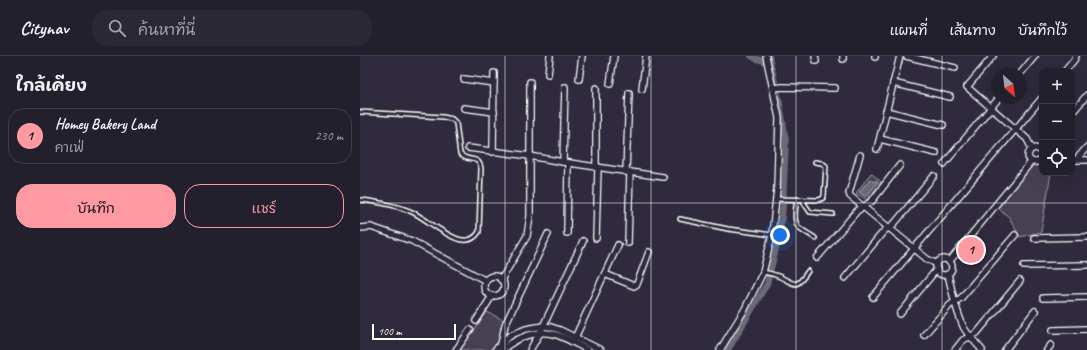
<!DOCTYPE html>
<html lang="th">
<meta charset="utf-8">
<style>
:root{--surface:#23202e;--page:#2b2836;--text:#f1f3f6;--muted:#a3a3aa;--line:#403e4a;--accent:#ff9aa2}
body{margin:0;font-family:Caveat,"Playpen Sans Thai",sans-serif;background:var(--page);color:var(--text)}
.controls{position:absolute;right:12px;top:12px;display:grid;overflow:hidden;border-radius:8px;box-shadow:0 4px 16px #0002}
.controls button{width:36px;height:36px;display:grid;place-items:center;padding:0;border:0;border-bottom:1px solid var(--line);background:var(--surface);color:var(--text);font:20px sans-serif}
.compass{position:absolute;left:631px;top:12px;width:36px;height:36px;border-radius:50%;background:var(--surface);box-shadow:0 4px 16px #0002;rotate:152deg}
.scale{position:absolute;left:12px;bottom:10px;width:84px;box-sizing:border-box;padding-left:4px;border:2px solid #fff;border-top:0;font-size:11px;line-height:14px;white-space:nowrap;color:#fff;-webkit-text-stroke:3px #2f2a3d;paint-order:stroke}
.you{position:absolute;left:420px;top:179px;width:14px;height:14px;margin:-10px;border:3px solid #fff;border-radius:50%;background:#1a73e8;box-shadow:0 0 0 6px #1a73e833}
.badge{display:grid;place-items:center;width:26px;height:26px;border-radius:50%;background:var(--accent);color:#111;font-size:13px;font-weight:700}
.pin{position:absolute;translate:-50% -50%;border:2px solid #fff;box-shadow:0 1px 4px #0006}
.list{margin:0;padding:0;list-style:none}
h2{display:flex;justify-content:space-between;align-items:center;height:52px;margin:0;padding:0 16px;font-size:17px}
h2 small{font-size:13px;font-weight:400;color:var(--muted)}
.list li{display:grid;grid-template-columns:26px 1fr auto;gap:12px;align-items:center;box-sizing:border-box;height:56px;margin:0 8px 8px;padding:0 8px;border:1px solid var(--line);border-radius:16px}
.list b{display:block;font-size:15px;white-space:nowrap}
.list p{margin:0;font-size:13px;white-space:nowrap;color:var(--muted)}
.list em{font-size:13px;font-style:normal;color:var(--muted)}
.actions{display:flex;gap:8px;padding:12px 16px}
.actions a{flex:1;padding:9px 0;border:1px solid var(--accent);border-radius:16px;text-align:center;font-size:14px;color:var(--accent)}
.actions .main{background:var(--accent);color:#111}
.icon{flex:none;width:22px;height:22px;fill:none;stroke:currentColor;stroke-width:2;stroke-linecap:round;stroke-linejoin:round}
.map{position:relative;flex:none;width:727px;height:294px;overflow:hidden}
header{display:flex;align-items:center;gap:24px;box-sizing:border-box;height:56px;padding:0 20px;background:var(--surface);border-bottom:1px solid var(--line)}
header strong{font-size:19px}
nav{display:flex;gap:22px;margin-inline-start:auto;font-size:14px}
.search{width:280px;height:36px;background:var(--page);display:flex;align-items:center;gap:10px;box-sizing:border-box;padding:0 14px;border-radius:16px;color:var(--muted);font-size:15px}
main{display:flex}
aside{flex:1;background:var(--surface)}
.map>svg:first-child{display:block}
.park{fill:#464152;stroke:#a2a0a8}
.water{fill:#6d6a77;stroke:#a7a6ad}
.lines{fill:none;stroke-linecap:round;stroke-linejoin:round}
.canal{stroke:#6d6a77;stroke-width:6}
.service-casing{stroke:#fff;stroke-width:6}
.minor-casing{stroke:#fff;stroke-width:8}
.service{stroke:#2f2a3d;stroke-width:3}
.minor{stroke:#2f2a3d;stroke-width:5.5}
.grid{fill:none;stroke:#fff;stroke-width:1;stroke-opacity:0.55}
</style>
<header>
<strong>Citynav</strong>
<div class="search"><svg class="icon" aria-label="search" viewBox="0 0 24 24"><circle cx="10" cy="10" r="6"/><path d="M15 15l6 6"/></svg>ค้นหาที่นี่</div>
<nav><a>แผนที่</a><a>เส้นทาง</a><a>บันทึกไว้</a></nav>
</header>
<main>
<aside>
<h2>ใกล้เคียง<small></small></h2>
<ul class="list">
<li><span class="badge">1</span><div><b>Homey Bakery Land</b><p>คาเฟ่</p></div><em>230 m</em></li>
</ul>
<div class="actions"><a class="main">บันทึก</a><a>แชร์</a></div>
</aside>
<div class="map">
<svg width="727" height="294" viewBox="0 0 727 294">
<rect width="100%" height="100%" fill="#2f2a3d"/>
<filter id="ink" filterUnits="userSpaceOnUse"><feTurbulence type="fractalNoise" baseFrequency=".025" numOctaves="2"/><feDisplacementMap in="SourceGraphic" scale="8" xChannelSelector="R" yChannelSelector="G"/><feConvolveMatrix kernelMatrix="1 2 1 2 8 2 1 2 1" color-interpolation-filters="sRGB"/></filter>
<g filter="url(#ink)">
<g class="park">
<path d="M682,104v13h9l-10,59 -21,5 -11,-20 -14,-11 36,-44z"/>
<path d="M511,117l10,9 -14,18 -11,-7z"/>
<path d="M127,256l20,10 -6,22 -7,6h-38l14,-20 4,1z"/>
</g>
<path class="water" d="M510,123l4,3 2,-2 2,2 -12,15 -7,-5z"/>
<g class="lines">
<g class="canal">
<path d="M391,0l5,3 14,3"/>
<path d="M368,294l39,-66 13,-51 3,-27 3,-66 -6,-36 -11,-48"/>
</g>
<defs>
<g id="service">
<path d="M0,56l83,5 9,2 4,4 4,31c8,9 18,0 21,14l-2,64c-4,6 -9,9 -16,8 -12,0 -38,-22 -51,-28 -13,-6 -38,-11 -52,-12"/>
<path d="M416,143l43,1 4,-2 1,-2 2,-30 -4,-3 -7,-1"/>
<path d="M437,143c-1,7 -4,19 0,26 3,5 13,9 18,13"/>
<path d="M444,144v3l6,9 23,2"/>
<path d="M320,163l48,10 44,6"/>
<path d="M403,216c4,1 10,2 15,4 17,7 17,15 30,-5"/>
</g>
<g id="minor">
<path d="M455,0l1,5"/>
<path d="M483,0v3"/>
<path d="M515,0v1"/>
<path d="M546,0l49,12"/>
<path d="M633,0l-26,31 60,52 5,10"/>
<path d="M705,15l9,-11 2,-4"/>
<path d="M188,18l2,-18"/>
<path d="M660,18l15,-18"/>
<path d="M104,23l30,4"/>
<path d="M219,23l3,-23"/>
<path d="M533,27l57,14"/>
<path d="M250,28l4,-28"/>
<path d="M236,32v79"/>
<path d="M414,32l8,-1 53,1"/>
<path d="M282,33l4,-33"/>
<path d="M104,52l30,4"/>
<path d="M526,55l57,14"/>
<path d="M712,57l15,-18"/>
<path d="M520,83l56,14"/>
<path d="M108,92l62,8 33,6 100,15"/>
<path d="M517,93l23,-93"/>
<path d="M133,96l1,-79"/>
<path d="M682,96c-12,-13 -22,12 -4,10l4,-3"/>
<path d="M500,99l-11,38 1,3 77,63 10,5"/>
<path d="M712,104h15"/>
<path d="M716,104l11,-13"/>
<path d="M203,106l2,-75"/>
<path d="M584,108l55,-66"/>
<path d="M266,116l3,-79"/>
<path d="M0,172l11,-1 41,14 74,40"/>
<path d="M207,177l1,-70"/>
<path d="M236,182l2,-71"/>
<path d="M674,182l53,-1"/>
<path d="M268,187l2,-71"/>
<path d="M457,202l40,-47 15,-10 28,-36"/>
<circle cx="584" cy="211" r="8"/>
<path d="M589,206l82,-100"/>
<path d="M664,210l63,-1"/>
<path d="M245,218l29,12 3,-2 12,-32"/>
<path d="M588,218c4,18 8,37 16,54 5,8 12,15 18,22"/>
<circle cx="134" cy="230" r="10"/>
<path d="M485,222l39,-47 10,-7 40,-48"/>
<path d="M141,224l26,-44 3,-20v-134"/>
<path d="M513,241l169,-199"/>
<path d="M683,242l44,-1"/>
<path d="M540,258l37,-45"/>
<path d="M116,265l16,-25"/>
<path d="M693,274l34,-1"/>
<path d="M564,279l26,-30 11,-7 54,-63"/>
<path d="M213,286l45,-97"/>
<path d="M144,292l-3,-4 4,-19 43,-91"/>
<path d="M96,294l14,-20"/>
<path d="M135,294l16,-15 15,-6 17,-3 8,1 9,3 41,20"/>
<path d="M142,294c14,-12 37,-22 55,-15 11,4 21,10 31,15"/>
<path d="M170,294l10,-17 43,-92"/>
<path d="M360,294l25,-41 18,-37 3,-12 6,-25 5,-46 2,-71 -13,-62"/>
<path d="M595,294l8,-10 14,-7 43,-52"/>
<path d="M645,294l30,-39"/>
<path d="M687,294l4,-5"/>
</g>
</defs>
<use href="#service" class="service-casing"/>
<use href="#minor" class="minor-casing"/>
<use href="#service" class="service"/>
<use href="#minor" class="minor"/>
</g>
</g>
<path class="grid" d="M145,0v294M291,0v294M436,0v294M582,0v294M0,147h727"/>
</svg>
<div class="controls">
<button>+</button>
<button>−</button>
<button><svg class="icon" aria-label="locate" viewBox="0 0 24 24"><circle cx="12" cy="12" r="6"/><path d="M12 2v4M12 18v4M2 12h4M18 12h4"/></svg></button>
</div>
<svg class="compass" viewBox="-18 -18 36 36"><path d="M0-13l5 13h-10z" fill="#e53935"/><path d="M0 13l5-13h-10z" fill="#a3a3aa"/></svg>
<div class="scale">100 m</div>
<div class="you"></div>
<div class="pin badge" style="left:611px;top:194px">1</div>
</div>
</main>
